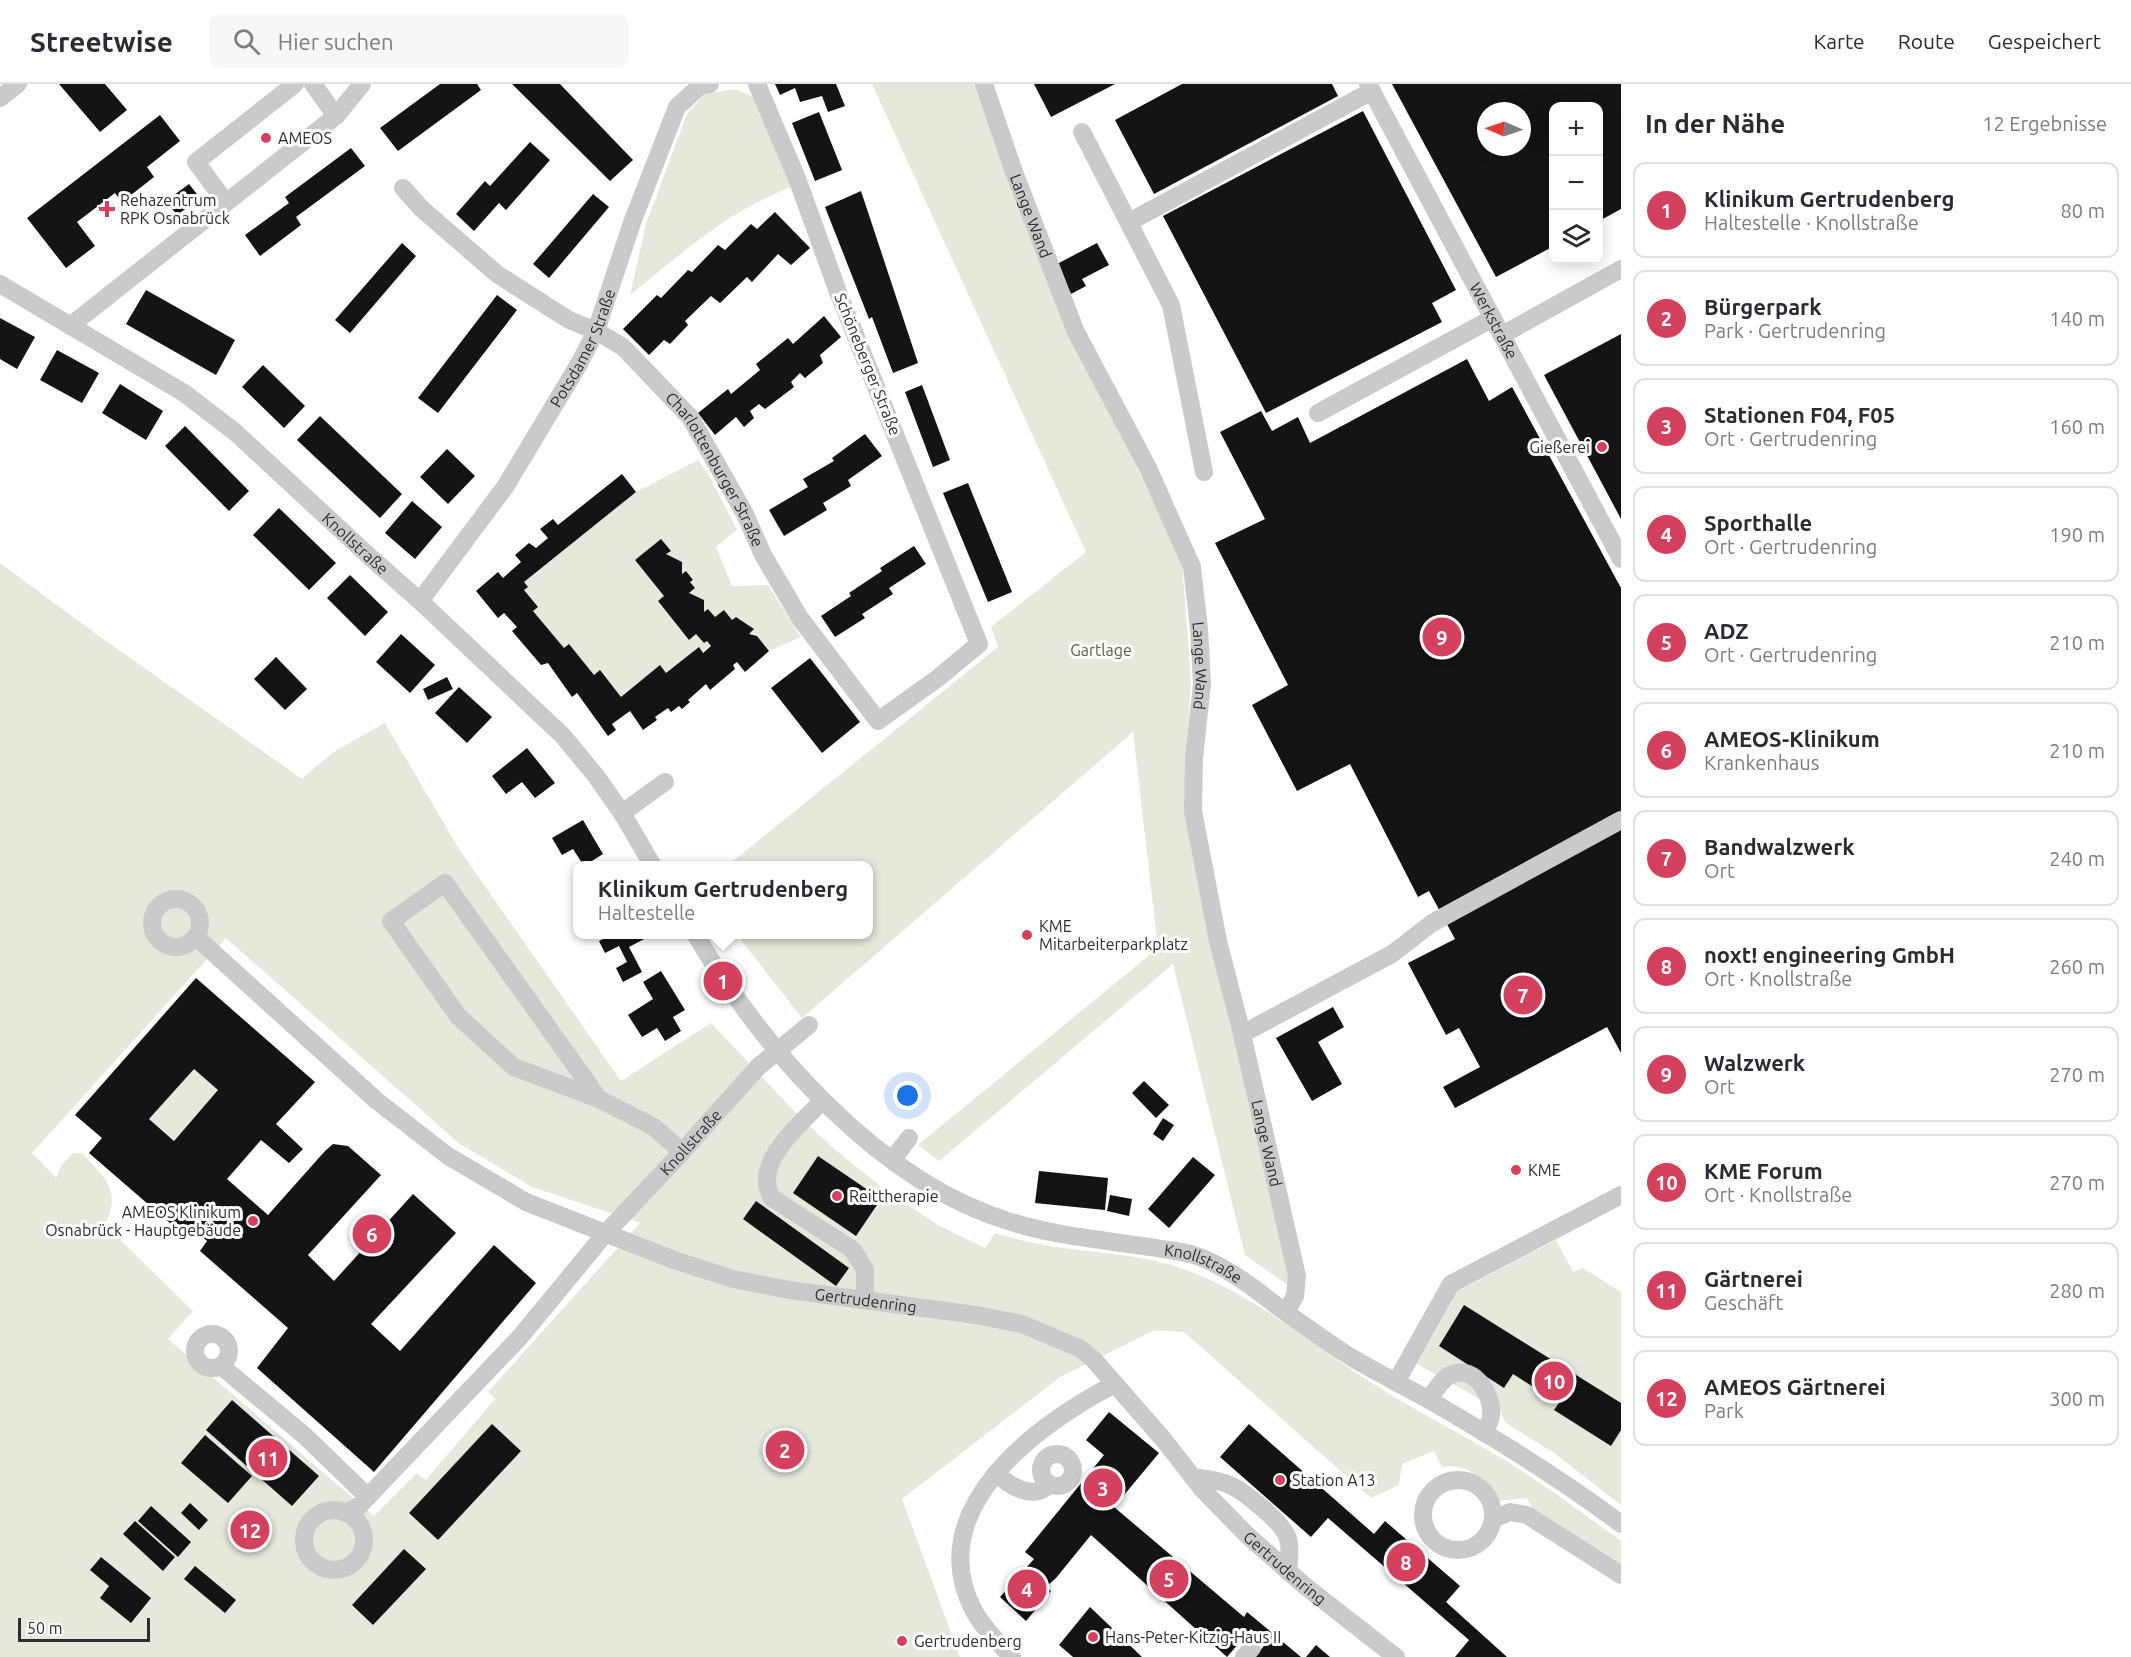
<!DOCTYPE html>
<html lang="de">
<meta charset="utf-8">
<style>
:root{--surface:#fff;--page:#f7f7f7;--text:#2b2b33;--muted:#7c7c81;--line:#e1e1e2;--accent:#d3415f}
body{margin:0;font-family:Ubuntu,sans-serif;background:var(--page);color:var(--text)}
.controls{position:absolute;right:18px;top:18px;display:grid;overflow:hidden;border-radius:12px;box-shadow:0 3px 15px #0003}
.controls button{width:54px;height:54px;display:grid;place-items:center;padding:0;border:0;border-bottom:2px solid var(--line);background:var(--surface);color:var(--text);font:30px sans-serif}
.compass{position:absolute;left:1477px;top:18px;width:54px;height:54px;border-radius:50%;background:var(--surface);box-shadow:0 3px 15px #0003;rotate:272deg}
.scale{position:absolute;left:18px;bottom:15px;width:132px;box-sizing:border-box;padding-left:6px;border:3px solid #2d2d2d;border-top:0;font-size:16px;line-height:21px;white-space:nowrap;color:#2d2d2d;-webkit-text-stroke:4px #fff;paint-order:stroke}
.you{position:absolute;left:908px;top:1012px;width:21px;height:21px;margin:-15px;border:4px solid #fff;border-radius:50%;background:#1a73e8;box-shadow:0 0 0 9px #1a73e833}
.badge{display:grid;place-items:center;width:39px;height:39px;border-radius:50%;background:var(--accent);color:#fff;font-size:20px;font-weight:700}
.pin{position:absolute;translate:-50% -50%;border:3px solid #fff;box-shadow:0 2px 6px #0006}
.popup{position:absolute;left:573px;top:777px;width:300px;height:78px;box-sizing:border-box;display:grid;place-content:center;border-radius:12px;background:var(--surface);filter:drop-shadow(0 2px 4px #0005);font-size:20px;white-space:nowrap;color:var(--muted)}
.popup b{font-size:22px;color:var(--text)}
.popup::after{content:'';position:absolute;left:50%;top:100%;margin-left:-12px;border:12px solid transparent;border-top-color:var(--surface)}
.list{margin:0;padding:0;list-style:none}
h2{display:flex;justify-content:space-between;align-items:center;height:78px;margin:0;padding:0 24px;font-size:26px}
h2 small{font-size:20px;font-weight:400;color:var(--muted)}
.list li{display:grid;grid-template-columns:39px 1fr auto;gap:18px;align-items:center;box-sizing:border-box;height:96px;margin:0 12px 12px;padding:0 12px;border:2px solid var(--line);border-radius:12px}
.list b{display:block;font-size:22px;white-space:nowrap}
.list p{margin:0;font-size:20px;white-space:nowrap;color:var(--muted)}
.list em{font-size:20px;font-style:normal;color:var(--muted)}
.icon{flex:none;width:33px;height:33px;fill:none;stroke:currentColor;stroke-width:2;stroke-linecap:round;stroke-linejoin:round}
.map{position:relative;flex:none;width:1621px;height:1573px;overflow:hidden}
header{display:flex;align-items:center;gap:36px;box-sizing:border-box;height:84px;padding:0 30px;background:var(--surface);border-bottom:2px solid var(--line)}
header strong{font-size:28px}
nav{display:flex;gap:33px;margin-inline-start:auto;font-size:21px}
.search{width:420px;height:54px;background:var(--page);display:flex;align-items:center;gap:15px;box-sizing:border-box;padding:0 21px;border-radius:12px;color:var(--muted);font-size:22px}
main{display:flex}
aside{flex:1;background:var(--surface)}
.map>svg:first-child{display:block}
.green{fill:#e5e9dc;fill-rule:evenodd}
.building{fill:#141414;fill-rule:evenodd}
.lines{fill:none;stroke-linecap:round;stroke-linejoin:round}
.minor{stroke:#cacaca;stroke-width:18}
.poi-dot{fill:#d3415f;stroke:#fff;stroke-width:2}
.labels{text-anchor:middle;stroke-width:6;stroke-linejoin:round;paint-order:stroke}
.poi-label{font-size:16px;fill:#2d2d2d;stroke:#fff;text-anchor:start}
.street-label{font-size:16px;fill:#2d2d2d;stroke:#fff}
.park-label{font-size:16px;fill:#566440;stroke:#fff}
</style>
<header>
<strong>Streetwise</strong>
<div class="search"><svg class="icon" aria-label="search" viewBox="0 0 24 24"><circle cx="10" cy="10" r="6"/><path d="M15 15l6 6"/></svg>Hier suchen</div>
<nav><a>Karte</a><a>Route</a><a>Gespeichert</a></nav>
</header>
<main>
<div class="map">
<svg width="1621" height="1573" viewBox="0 0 1621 1573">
<rect width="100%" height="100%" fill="#fff"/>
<g class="green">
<path d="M872,0h107l83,226 120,252 9,118 -7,117 7,52 100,426 -2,11 -44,-31 -72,-291 -234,197 -21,-16 240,-197 -25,-216 -331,286 -65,-83 131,-1v-68h-141l271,-219 -7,-20 95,-75z"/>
<path d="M734,5l21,8 37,90c-62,22 -111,67 -162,108l16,-71 41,-110 18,-20z"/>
<path d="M698,376l12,17 27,53 -21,17 16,39 36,-1 33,52 -32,14 -12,-15 -8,-2 5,-5 -18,-12 -4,3 -17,-3 -6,-8 -5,3v-12l-15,-7 6,-4 -5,-7 3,-2 -7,-9 -4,3 -16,-20 4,-3 -9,-11 3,56 -6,5 31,38 7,-5 8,9 3,-2 4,5 -45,27 -6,-7 -39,31 -22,-26 -5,4 -25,-31 -5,4 -31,-37 5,-4 -14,-17 4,-3 -4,-5 112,-90z"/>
<path d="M0,479l99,73 203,143 30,-26 53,-30 74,126 162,232 90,-58 83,88 39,37 47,38 58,39 47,23 10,-15c11,3 23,7 35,9 51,12 106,9 156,28 69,25 124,74 186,113 49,32 103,57 153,90 32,21 64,45 96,68v26l-88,-57 -6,-12 -28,3c-15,-20 -30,-39 -57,-34l-8,-16 -32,13 -3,21 -28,13 -187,-166 -29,-2 -95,47 -158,122 58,158h-960zM226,854l234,206 72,43 108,36 -152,169 7,7 -69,81 -9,-7 -43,43 -206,-177 25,-28 -88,-86c17,-35 0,-47 -23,-72h-9l-12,13 -5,12 -24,-25z"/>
<path d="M194,985l24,21 -44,50 -25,-21z"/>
<path d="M1556,1156l17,32 10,-4 38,24v213l-67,-52 -48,-30 -7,-13 -82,-46 41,-73z"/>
</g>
<g class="building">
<path d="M59,0h46l22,26 -27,22z"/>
<path d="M440,0h37l4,6 -83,61 -18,-23z"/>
<path d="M512,0h48l73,76 -23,21z"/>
<path d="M775,0h61l9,22 -17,6 -6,-16 -22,6 -5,-14 -15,7z"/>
<path d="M1034,0h81l-64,33z"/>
<path d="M1182,0h150l6,12 -184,98 -39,-74z"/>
<path d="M1392,0h229v125l-22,12v-115h-45v140l-58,31zM1486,27h36v36h-36z"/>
<path d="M1363,27l93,179 -24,13 10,19 -176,91 -103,-197z"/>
<path d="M819,28l23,58 -27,11 -23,-58z"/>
<path d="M160,31l20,26 -33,26 7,10 -32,25 -7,-9 -38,29 18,24 -29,22 -39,-50z"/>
<path d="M530,58l20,18 -44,50 -7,-7 -25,28 -18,-17 29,-33 5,5z"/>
<path d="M351,64l14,18 -69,51 5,8 -41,31 -15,-21 44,-32 -4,-6z"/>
<path d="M189,100l11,14 -23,17 -11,-14z"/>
<path d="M861,107l57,172 -25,10 -21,-56 -3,2 -44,-112z"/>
<path d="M593,110l16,13 -60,71 -16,-14z"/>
<path d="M775,128l35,36 -19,17 -13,-11 -26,28 -5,-5 -27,26 -9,-7 -26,25 3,4 -18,19 -6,-4 -15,15 -26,-26 34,-34 4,3 27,-28 4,2 26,-27 7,5 26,-26 6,5z"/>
<path d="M402,159l14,13 -66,77 -15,-13z"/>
<path d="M1097,159l12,22 -27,14 4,7 -15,8 -14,-30z"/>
<path d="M146,206l89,50 -19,35 -90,-51z"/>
<path d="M497,211l20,15 -79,103 -20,-15z"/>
<path d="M824,232l17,21 -21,18 3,8 -18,15 -5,-5 -9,9 3,5 -29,22 -6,-5 -9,7 4,7 -10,9 -8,-10 -21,18 -17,-22 30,-24 3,5 29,-24 -4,-6 32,-26 5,6z"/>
<path d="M0,234l35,19 -18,32 -17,-10z"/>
<path d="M1621,250v185l-77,-144z"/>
<path d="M57,266l42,23 -17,30 -42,-23z"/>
<path d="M1467,275l22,42 23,-14 109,201v465l-14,-26 -152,81 -12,-21 37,-20 -21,-39 -13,7 -38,-72 47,-24 -26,-48 -11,6 -68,-133 -53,27 -45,-86 36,-20 -73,-142 50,-24 -45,-87 41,-21 11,20 26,-14 12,26z"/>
<path d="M263,281l42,41 -21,22 -42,-41z"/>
<path d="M120,300l43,27 -17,29 -44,-27z"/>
<path d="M922,301l28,75 -17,7 -28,-75z"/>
<path d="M320,332l82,78 -22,24 -83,-78z"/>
<path d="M185,342l64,65 -20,20 -64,-65z"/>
<path d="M865,350l17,22 -34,24 3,6 -28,17 4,7 -43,26 -15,-26 39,-23 -5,-8 31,-18 -2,-3z"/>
<path d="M447,365l28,27 -27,28 -28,-27z"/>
<path d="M622,390l14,18 -112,90 4,5 -4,3 14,17 -5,4 31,37 5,-4 25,31 6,-5 21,27 39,-32 6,8 33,-26 4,6 8,-7 -4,-5 -3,2 -8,-9 -7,6 -31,-39 6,-5 -29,-36 26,-21 10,12 -5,3 16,8v12l4,-3 7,9 -3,2 5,6 -6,5 15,7v12l4,-3 7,8 9,-7 8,10 4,-3 18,12 -5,5 8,2 12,15 -24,21 -8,-10 -4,3 2,4 -25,21 -4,-6 -18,16 2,2 -8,7 -3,-3 -8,6 -3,-4 -13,9 2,3 -14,10 -13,-19 -18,13 4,6 -8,6 -31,-43 -5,4 -24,-34 -7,2 -29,-34 5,-4 -13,-14 -6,5 -22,-27 22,-19 5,6 18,-16 -6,-7 14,-12 7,5 12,-10 -8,-9 13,-10 5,6z"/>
<path d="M968,399l44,109 -24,10 -45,-109z"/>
<path d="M412,417l30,26 -27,32 -30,-26z"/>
<path d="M279,424l57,55 -27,27 -56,-55z"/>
<path d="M914,462l12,18 -37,24 4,6 -31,20 3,4 -30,19 -14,-21 30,-20 -2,-3 33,-22 -2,-3z"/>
<path d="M350,491l38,37 -23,24 -38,-38z"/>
<path d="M401,550l34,31 -25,28 -34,-31z"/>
<path d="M276,573l31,32 -22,21 -31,-31z"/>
<path d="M810,574l50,64 -38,31 -51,-65z"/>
<path d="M447,593l6,12 -25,11 -5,-11z"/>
<path d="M459,603l33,30 -25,26 -32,-30z"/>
<path d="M527,664l28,35 -20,15 -13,-16 -16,12 -14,-18z"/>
<path d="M583,736l20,34 -19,12 -11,-17 -11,6 -10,-17z"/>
<path d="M613,850h31l2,4 -17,9 13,25 -19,10 -7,-14 11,-6 -8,-16 -14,7 -6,-12z"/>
<path d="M661,887l24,39 -12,7 8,14 -16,10 -8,-13 -15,9 -14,-22 25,-16 -10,-17z"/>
<path d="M196,894l119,104 -39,42 27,25 -14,14 -28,-23 -34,39 41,36 57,-64 8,-7 15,2 33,29 -73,80 26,26 79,-87 43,39 -85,91 29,27 94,-106 42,38 -162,189 -117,-104 31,-40 -88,-77 7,-10 -14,-13 -7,9 -97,-84 13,-15 -27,-23zM194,985l24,21 -44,51 -25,-22z"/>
<path d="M1333,923l11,20 -26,15 24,42 -30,17 -36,-63z"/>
<path d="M1144,997l25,24 -13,13 -24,-25z"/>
<path d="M1163,1034l11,7 -11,16 -10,-7z"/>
<path d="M818,1072l63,43 -25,37 -63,-43z"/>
<path d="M1193,1073l22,18 -46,53 -21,-19z"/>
<path d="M1039,1087l69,7 -3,32 -70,-7z"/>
<path d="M1110,1111l22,4 -3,17 -22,-5z"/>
<path d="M756,1117l93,67 -13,18 -93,-67z"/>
<path d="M1464,1221l157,98v27l-10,16 -57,-36 5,-7 -46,-29 -9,14 -65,-42z"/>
<path d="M232,1316l87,76 -27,30 -86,-76z"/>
<path d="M1109,1328l50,41 -45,54 130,110 3,-5 54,45h-46l12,-15 -16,-13 -24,28 -136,-122 -35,43 -10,9 5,4 -25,30 -26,-24 34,-38 -9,-7 79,-97 -18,-15z"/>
<path d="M492,1340l29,27 -83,89 -29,-27z"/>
<path d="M1249,1340l125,110 11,-13 75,65 -14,16 61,55h-52l14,-17 -141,-122 -17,19 -91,-80z"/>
<path d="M205,1351l47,41 -24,27 -47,-40z"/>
<path d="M190,1419l18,17 -9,10 -18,-17z"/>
<path d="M151,1422l40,36 -13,15 -40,-36z"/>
<path d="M135,1437l40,36 -12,14 -40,-37z"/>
<path d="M404,1465l22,20 -53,56 -21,-20z"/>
<path d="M101,1473l50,41 -20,25 -31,-25 9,-12 -19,-16z"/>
<path d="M195,1482l41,34 -11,13 -41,-34z"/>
<path d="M1090,1523l23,22 29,28h-69l-14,-12z"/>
<path d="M1316,1561l14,12h-24z"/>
</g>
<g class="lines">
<g class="minor">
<path d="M313,0l23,32"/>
<path id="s1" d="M984,0l30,88 62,160 72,136 44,99 7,62 3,55 -8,74 -1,53 25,130 24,93 55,242 -2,20 -9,16"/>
<path id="s2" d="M1368,0l253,475"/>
<path d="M0,14l18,-14"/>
<path d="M1082,48l89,173 33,167"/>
<path id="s3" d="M403,104l19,21 75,65 72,46 27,11 27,16 67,70 55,97 18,41 37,63 78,103 60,-43 41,-34 -141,-352 -40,-111 -41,-97"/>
<path d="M225,117l-29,-39 99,-78"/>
<path d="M1129,138l243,-131"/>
<path id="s4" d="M0,200l184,109 51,39 135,125 50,44 143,135 33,40 26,37 31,53"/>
<path d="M70,242l266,-210 26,-32"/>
<path d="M1502,251l119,-66"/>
<path d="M1318,329l175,-95"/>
<path id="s5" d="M420,517l85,-114 74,-123 17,-33 37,-111 44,-113 23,-21 10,-2"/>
<path d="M622,729l43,-31"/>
<circle cx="176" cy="839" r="24"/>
<path id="s6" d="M695,850c69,116 183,248 316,288 45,14 93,18 139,25 16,3 35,4 50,10 30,12 55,32 81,52 21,15 43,31 65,45 27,17 57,31 85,47 65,38 129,77 190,123"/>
<path id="s7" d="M196,853l181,164 71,55 78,46 148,58 59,19 56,11 187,25 46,9 59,25 13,11 69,79 40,51 45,46 57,50 91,71"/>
<path d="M1242,950l150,-80 40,-31 189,-103"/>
<path d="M599,1015l-154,-216 -54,38 67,95 56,51 85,32 55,28 28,25"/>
<path d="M822,1017c-21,23 -71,62 -50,97l81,52 12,20v29"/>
<path d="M892,1076l17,-22"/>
<circle cx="212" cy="1267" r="17"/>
<path d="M221,1282l84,70 63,61"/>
<path d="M1396,1298l55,-98 170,-89"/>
<path d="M1429,1316c5,-8 10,-17 18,-23 24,-16 46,15 44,38 0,6 -4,12 -7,18"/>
<circle cx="1057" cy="1386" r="16"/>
<path d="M996,1389c12,12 38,29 53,11"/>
<path d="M1193,1393c12,2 25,3 37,8 15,7 54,38 58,54 3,10 1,22 0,33"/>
<circle cx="1458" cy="1431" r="35"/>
<circle cx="334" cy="1456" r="30"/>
<path id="s8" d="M345,1429l14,-7 161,-169 85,-103 77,-82 76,-85 51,-42"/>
<path d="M1493,1435l17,-7 17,3 94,60"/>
<path d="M1012,1573c-13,-14 -29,-29 -38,-46 -54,-101 63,-187 141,-227"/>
<path d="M1244,1573l8,-9"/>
</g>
</g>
<g class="poi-dot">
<circle cx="266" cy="54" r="6"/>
<path d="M104 116h6v6h6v6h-6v6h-6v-6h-6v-6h6z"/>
<circle cx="1602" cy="363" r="6"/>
<circle cx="1027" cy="851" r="6"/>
<circle cx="1516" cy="1086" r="6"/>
<circle cx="837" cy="1112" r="6"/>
<circle cx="253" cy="1137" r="6"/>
<circle cx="1280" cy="1396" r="6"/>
<circle cx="1093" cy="1553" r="6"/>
<circle cx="902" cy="1557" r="6"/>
</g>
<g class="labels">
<g class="poi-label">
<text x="278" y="60">AMEOS</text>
<text x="120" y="122">Rehazentrum<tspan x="120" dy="18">RPK Osnabrück</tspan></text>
<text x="1590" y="369" text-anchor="end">Gießerei</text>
<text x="1039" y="848">KME<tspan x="1039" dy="18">Mitarbeiterparkplatz</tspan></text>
<text x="1528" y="1092">KME</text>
<text x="849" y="1118">Reittherapie</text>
<text x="241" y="1134" text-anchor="end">AMEOS Klinikum<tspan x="241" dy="18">Osnabrück - Hauptgebäude</tspan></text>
<text x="1292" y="1402">Station A13</text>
<text x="1105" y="1559">Hans-Peter-Kitzig-Haus II</text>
<text x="914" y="1563">Gertrudenberg</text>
</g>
<g class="street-label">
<text dy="6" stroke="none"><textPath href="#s1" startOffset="140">Lange Wand</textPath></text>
<text dy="6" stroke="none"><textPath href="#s2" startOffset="268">Werkstraße</textPath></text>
<text dy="6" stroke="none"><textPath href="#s5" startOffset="302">Potsdamer Straße</textPath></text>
<text transform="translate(868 280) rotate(68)" y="6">Schöneberger Straße</text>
<text dy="6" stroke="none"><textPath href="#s3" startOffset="428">Charlottenburger Straße</textPath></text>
<text dy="6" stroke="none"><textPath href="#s4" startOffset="442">Knollstraße</textPath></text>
<text dy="6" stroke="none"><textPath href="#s1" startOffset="626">Lange Wand</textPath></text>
<text dy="6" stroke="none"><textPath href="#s8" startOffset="508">Knollstraße</textPath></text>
<text dy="6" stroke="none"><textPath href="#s1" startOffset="1112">Lange Wand</textPath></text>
<text dy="6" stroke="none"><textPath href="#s6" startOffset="634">Knollstraße</textPath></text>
<text dy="6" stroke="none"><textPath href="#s7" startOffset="780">Gertrudenring</textPath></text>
<text dy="6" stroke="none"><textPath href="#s7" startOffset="1302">Gertrudenring</textPath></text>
</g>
<g class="park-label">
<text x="1101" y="572">Gartlage</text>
</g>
</g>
</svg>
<div class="controls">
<button>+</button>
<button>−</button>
<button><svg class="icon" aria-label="layers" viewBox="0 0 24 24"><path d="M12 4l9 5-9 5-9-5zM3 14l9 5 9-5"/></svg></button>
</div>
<svg class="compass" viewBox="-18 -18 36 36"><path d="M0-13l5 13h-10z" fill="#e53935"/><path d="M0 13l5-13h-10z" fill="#7c7c81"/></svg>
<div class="scale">50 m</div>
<div class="you"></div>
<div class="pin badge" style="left:723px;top:897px">1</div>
<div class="popup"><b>Klinikum Gertrudenberg</b>Haltestelle</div>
<div class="pin badge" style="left:785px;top:1366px">2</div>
<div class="pin badge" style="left:1103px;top:1404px">3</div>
<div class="pin badge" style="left:1027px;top:1505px">4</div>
<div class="pin badge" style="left:1169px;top:1495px">5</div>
<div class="pin badge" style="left:372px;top:1150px">6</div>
<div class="pin badge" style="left:1523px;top:911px">7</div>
<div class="pin badge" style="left:1406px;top:1478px">8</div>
<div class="pin badge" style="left:1442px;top:553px">9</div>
<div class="pin badge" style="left:1554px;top:1297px">10</div>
<div class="pin badge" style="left:268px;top:1374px">11</div>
<div class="pin badge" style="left:250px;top:1446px">12</div>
</div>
<aside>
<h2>In der Nähe<small>12 Ergebnisse</small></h2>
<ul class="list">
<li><span class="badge">1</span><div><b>Klinikum Gertrudenberg</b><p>Haltestelle · Knollstraße</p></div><em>80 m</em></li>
<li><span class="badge">2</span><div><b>Bürgerpark</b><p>Park · Gertrudenring</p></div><em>140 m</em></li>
<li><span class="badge">3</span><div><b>Stationen F04, F05</b><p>Ort · Gertrudenring</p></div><em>160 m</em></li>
<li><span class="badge">4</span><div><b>Sporthalle</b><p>Ort · Gertrudenring</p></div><em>190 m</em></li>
<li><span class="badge">5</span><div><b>ADZ</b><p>Ort · Gertrudenring</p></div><em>210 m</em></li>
<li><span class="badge">6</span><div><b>AMEOS-Klinikum</b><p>Krankenhaus</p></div><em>210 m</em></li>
<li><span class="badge">7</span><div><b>Bandwalzwerk</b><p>Ort</p></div><em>240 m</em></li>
<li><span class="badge">8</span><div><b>noxt! engineering GmbH</b><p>Ort · Knollstraße</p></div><em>260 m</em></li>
<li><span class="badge">9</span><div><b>Walzwerk</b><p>Ort</p></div><em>270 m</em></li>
<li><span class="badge">10</span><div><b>KME Forum</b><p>Ort · Knollstraße</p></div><em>270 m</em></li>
<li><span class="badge">11</span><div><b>Gärtnerei</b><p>Geschäft</p></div><em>280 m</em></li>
<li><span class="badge">12</span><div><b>AMEOS Gärtnerei</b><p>Park</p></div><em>300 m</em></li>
</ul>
</aside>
</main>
